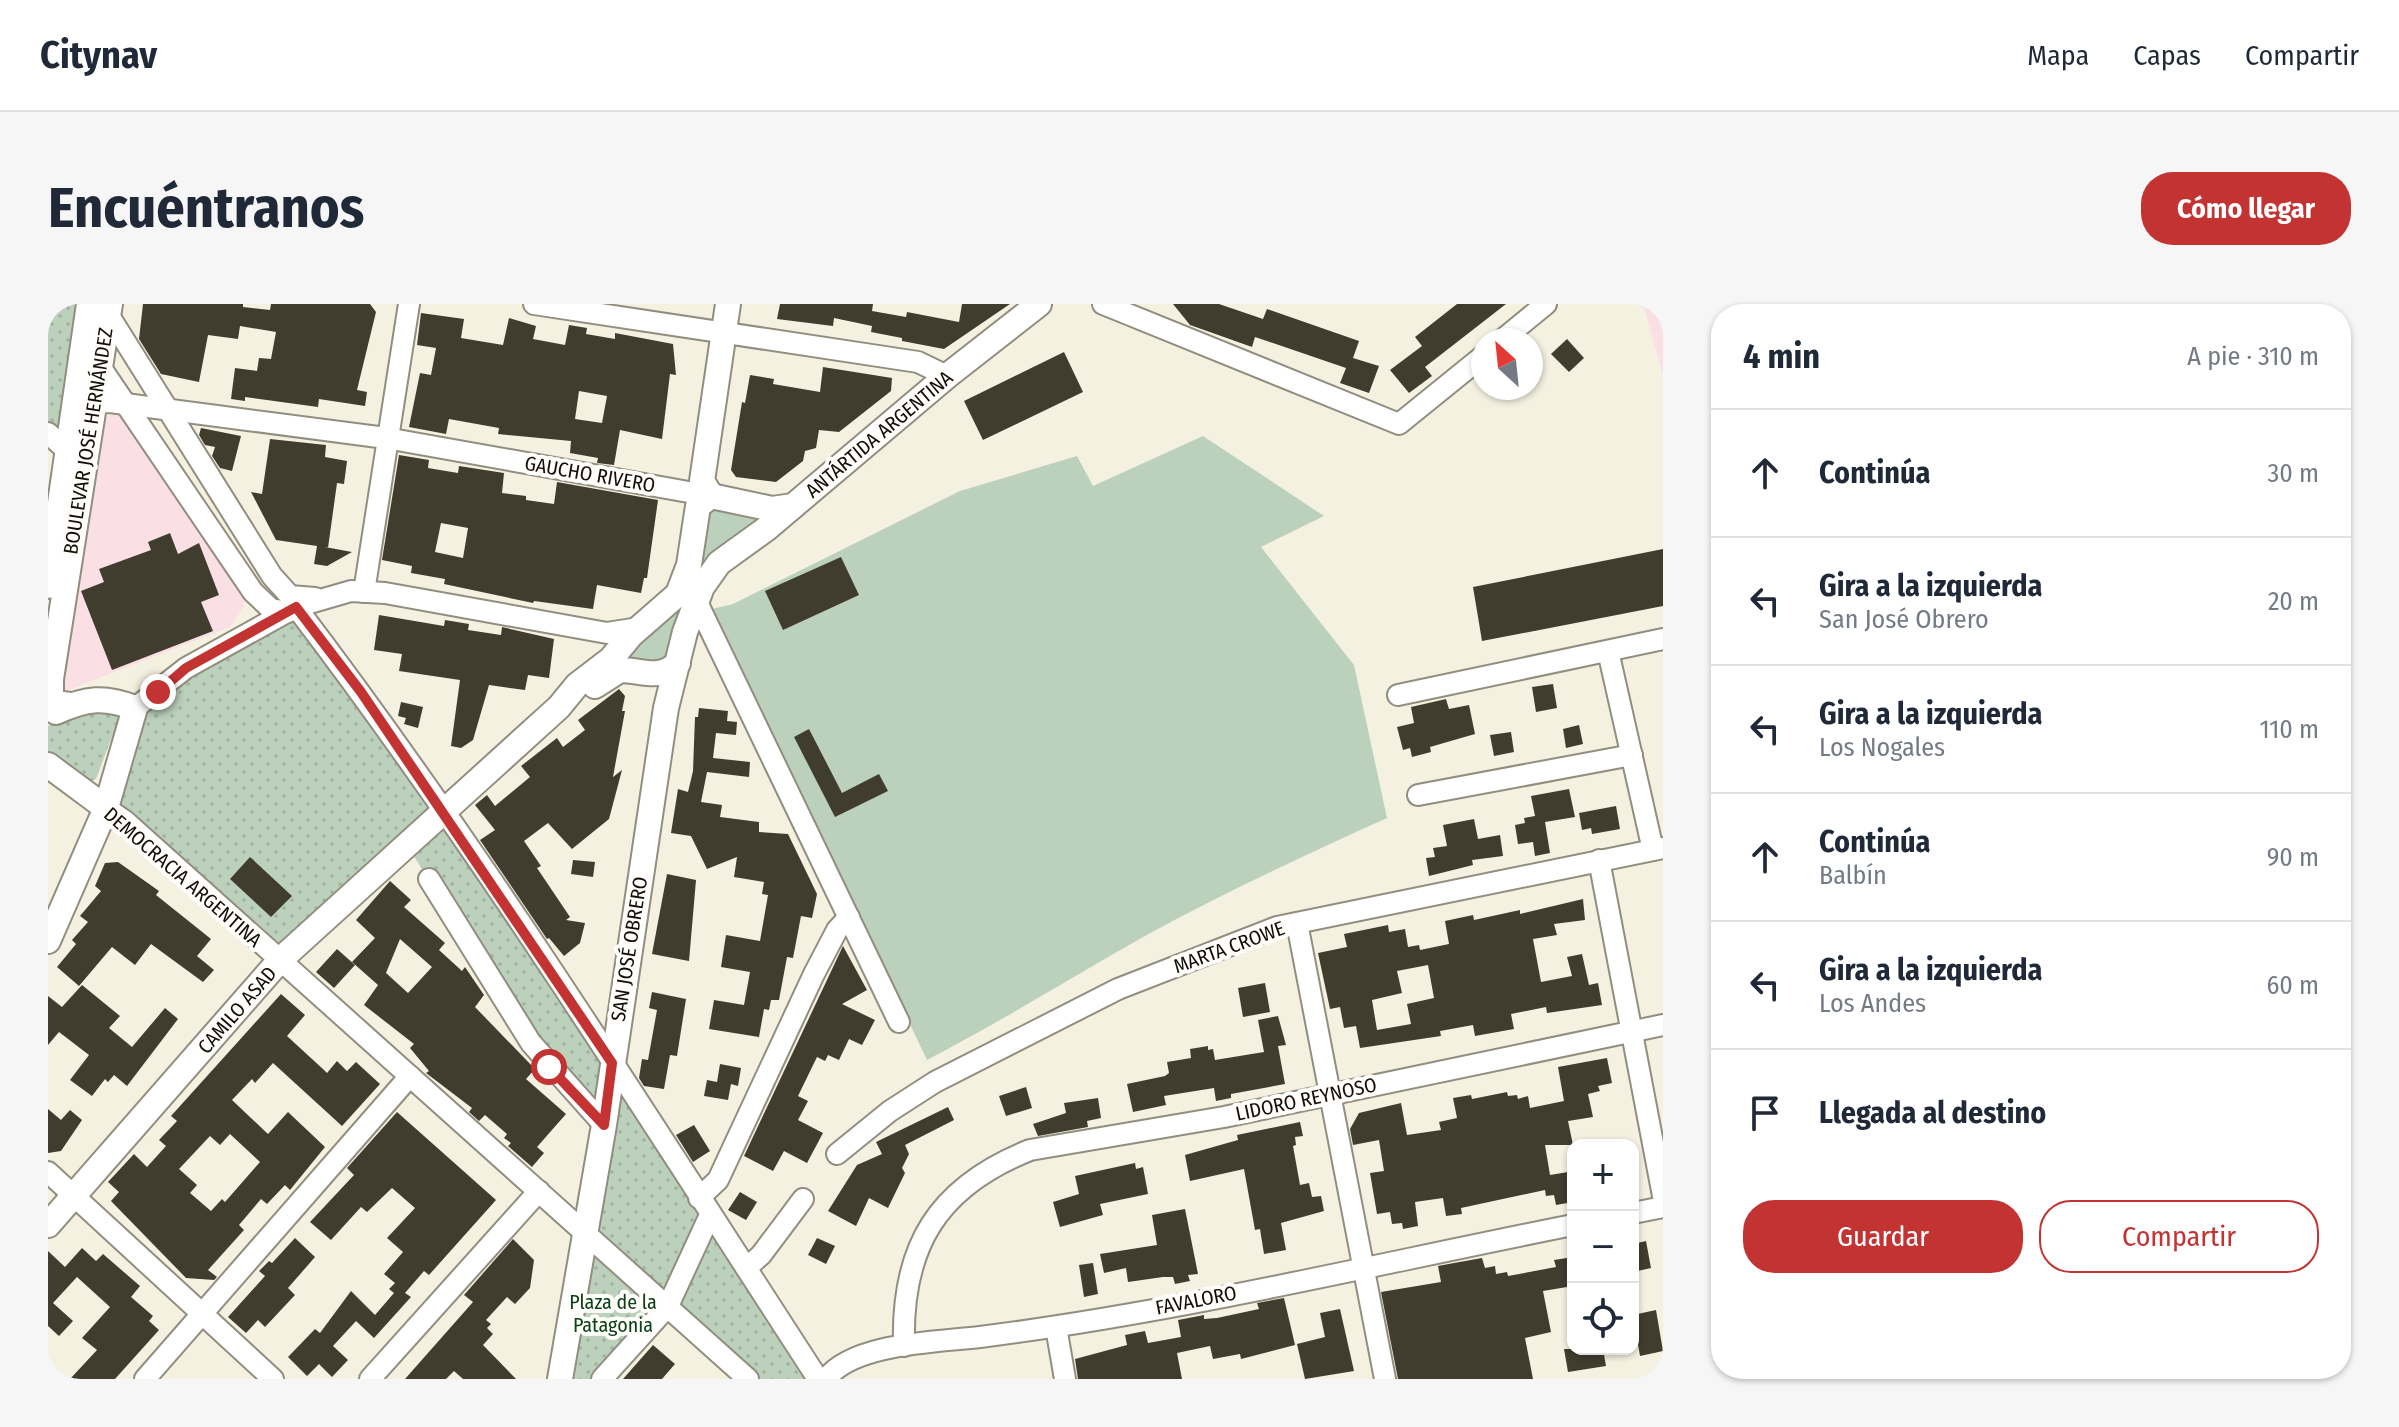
<!DOCTYPE html>
<html lang="es">
<meta charset="utf-8">
<style>
:root{--surface:#fff;--page:#f6f6f7;--text:#1f2937;--muted:#747a83;--line:#e0e1e3;--accent:#c23332}
body{margin:0;font-family:"Fira Sans Condensed",sans-serif;background:var(--page);color:var(--text)}
.controls{position:absolute;right:24px;bottom:24px;display:grid;overflow:hidden;border-radius:16px;box-shadow:0 2px 6px #0004}
.controls button{width:72px;height:72px;display:grid;place-items:center;padding:0;border:0;border-bottom:2px solid var(--line);background:var(--surface);color:var(--text);font:40px sans-serif}
.compass{position:absolute;left:1423px;top:24px;width:72px;height:72px;border-radius:50%;background:var(--surface);box-shadow:0 2px 6px #0004;rotate:333deg}
.stop{position:absolute;width:24px;height:24px;margin:-18px;border:6px solid #c23332;border-radius:50%;background:#fff}
.stop.end{background:#c23332;border-color:#fff;box-shadow:0 2px 8px #0008}
.list{margin:0;padding:0;list-style:none}
h2{display:flex;justify-content:space-between;align-items:center;height:104px;margin:0;padding:0 32px;font-size:34px}
h2 small{font-size:26px;font-weight:400;color:var(--muted)}
.list li{display:grid;grid-template-columns:52px 1fr auto;gap:24px;align-items:center;box-sizing:border-box;height:128px;padding:0 32px;border-top:2px solid var(--line)}
.list b{display:block;font-size:30px;white-space:nowrap}
.list p{margin:0;font-size:26px;white-space:nowrap;color:var(--muted)}
.list em{font-size:26px;font-style:normal;color:var(--muted)}
.actions{display:flex;gap:16px;padding:24px 32px}
.actions a{flex:1;padding:18px 0;border:2px solid var(--accent);border-radius:32px;text-align:center;font-size:28px;color:var(--accent)}
.actions .main{background:var(--accent);color:#fff}
.icon{flex:none;width:44px;height:44px;fill:none;stroke:currentColor;stroke-width:2;stroke-linecap:round;stroke-linejoin:round}
.map{position:relative;flex:none;width:1615px;height:1075px;overflow:hidden;border-radius:32px}
header{display:flex;align-items:center;gap:48px;box-sizing:border-box;height:112px;padding:0 40px;background:var(--surface);border-bottom:2px solid var(--line)}
header strong{font-size:38px}
nav{display:flex;gap:44px;margin-inline-start:auto;font-size:28px}
.intro{display:flex;align-items:center;justify-content:space-between;box-sizing:border-box;height:192px;padding:0 48px}
h1{margin:0;font-size:56px}
.button{padding:20px 36px;border-radius:32px;background:var(--accent);color:#fff;font-size:28px;font-weight:700}
main{display:flex;gap:48px;padding:0 48px}
aside{flex:1;background:var(--surface);border-radius:32px;box-shadow:0 2px 6px #0004}
.map>svg:first-child{display:block}
.commercial{fill:#fadfe5}
.grass{fill:#bbd1bc}
.park{fill:url(#park-dots)}
.building{fill:#403d2f;fill-rule:evenodd}
.lines{fill:none;stroke-linecap:round;stroke-linejoin:round}
.minor-casing{stroke:#928e7f;stroke-width:24}
.tertiary-casing{stroke:#928e7f;stroke-width:28}
.minor{stroke:#fff;stroke-width:20}
.tertiary{stroke:#fff;stroke-width:24}
.route{stroke:#c23332;stroke-width:10}
.labels{text-anchor:middle;stroke-width:8;stroke-linejoin:round;paint-order:stroke}
.street-label{font-size:20px;fill:#100f09;stroke:#fffefb}
.park-label{font-size:20px;fill:#0a4116;stroke:#fffefb}
</style>
<header>
<strong>Citynav</strong>
<nav><a>Mapa</a><a>Capas</a><a>Compartir</a></nav>
</header>
<div class="intro"><h1>Encuéntranos</h1><a class="button">Cómo llegar</a></div>
<main>
<div class="map">
<svg width="1615" height="1075" viewBox="0 0 1615 1075">
<defs>
<pattern id="park-dots" width="8" height="8" patternUnits="userSpaceOnUse" patternTransform="scale(2)"><rect width="8" height="8" fill="#bbd1bc"/><path d="M2 2h.1M6 6h.1" fill="none" stroke="#a0b2a0" stroke-width="1.8" stroke-linecap="round"/></pattern>
</defs>
<rect width="100%" height="100%" fill="#f5f1e1"/>
<g class="commercial">
<path d="M1595,0h20v71z"/>
<path d="M68,110l11,10 116,165 1,18 -14,20 -164,64 -9,-6 7,-43 6,1 34,-226z"/>
</g>
<g class="grass">
<path d="M1155,132l121,80 -63,31 93,118 33,153c-82,37 -163,75 -242,118 -73,41 -143,85 -218,124l-215,-451 21,-5 227,-113 117,-35 16,30z"/>
<path d="M657,203l50,4 5,10 -40,33 -53,111 -33,-2 -5,-11 38,-37z"/>
</g>
<g class="park">
<path d="M0,0h41l-22,148 -19,-19z"/>
<path d="M248,303l522,772h-70l-162,-147 18,-107 -55,-58 -143,-223 -126,116 -174,-152 29,-100z"/>
<path d="M42,404l30,7 -24,64 -14,5 -34,-29v-29z"/>
<path d="M546,951l62,55 -61,69h-23z"/>
</g>
<g class="building">
<path d="M95,0h100v3l27,3 1,-6h99l6,8 -19,78 10,2 -2,14 -46,-7 -1,8 -73,-10v4l-14,-2 4,-31 22,3 2,-13 12,1 5,-27 -36,-6 -2,13 -30,-4 -9,47 -38,-8 -22,-35z"/>
<path d="M732,0h93l-1,7 34,6 1,-5 52,10 3,-18h48l-66,45 -42,-8v-3l-31,-6 1,-6 -38,-8 -1,8 -56,-7z"/>
<path d="M1125,0h46l44,15 4,-10 92,32 -6,17 26,8 -10,27 -29,-10 6,-15 -91,-31 -3,10 -62,-22z"/>
<path d="M1409,0h49l-81,63 7,9 -23,17 -19,-23 32,-24 -7,-9z"/>
<path d="M373,9l43,6 -3,19 42,7 6,-27 27,8 -3,13 32,6 4,-20 18,3 -1,6 29,5v-6l58,11 3,31 -6,-1 -8,65 -42,-9 -6,35 -17,-2 1,-5 -28,-5 1,-12 -73,-7 1,-6 -50,-9 -3,15 -37,-7 11,-54 11,2 5,-27 -19,-3zM531,87l28,5 -5,27 -27,-4z"/>
<path d="M1519,35l17,19 -15,14 -18,-18z"/>
<path d="M1016,48l19,40 -100,48 -19,-39z"/>
<path d="M775,63l69,11 -1,13 -52,41 -20,-2 -3,18 -11,3 -2,10 -27,21 -40,-5 -5,-7 11,-68 3,1 5,-28 24,4 -1,5 47,8z"/>
<path d="M153,124l40,8 -9,35 -12,-3 -8,-12 3,-9 -10,-2 -6,-10z"/>
<path d="M222,135l56,6 -1,12 22,4 -3,23 -7,-1 -9,65 -3,-1 27,5 -25,14 -13,-2 3,-18 -41,-6 -25,-48 11,2z"/>
<path d="M351,151l30,5 -1,8 30,5 1,-7 45,7 -2,20 24,3v4l28,4 3,-22 101,18 -11,78h-3l-3,15 -44,-8 -4,24 -59,-8 -1,2 -89,-19 1,-5 -34,-6 1,-7 -30,-6zM393,219l27,5 -5,30 -28,-6z"/>
<path d="M122,229l8,21 21,-11 20,52 -18,7 12,29 -101,39 -31,-79 23,-9 -5,-13 52,-19 -3,-8z"/>
<path d="M1615,245v57l-181,35 -9,-54z"/>
<path d="M793,253l18,38 -76,35 -18,-39z"/>
<path d="M331,311l65,11 1,-6 24,4 -1,6 33,5 1,-8 52,12 -5,39 -21,-3 -3,15 -36,-5 -16,55 -12,8 -10,-2 9,-66 -61,-9 3,-17 -28,-4z"/>
<path d="M1505,380l4,24 -21,4 -4,-25z"/>
<path d="M571,385l6,7 -3,15h3l-12,66 9,-7 -13,49 -37,30 -24,-26 -24,18 17,25 -4,2 33,49 -4,3 19,3 -5,20 -16,13 -15,-18 -2,1 -67,-99 15,-10 -20,-25 12,-10 8,11 35,-29 -9,-11 36,-28 6,9 22,-17 -7,-10z"/>
<path d="M1398,395l3,10 20,-4 6,29 -45,13 1,5 -19,5 -2,-9 -7,2 -6,-23 17,-4 -3,-16z"/>
<path d="M353,398l22,5 -5,21 -14,-4 2,-6 -8,-2z"/>
<path d="M651,404l29,3 -1,10 10,1 -1,13 -20,-2 -3,25 37,4 -1,15 -42,-5 -6,30 21,3 -2,12 39,5v10l29,2 29,60 -5,24 -11,-2 -8,42 -6,-1 -8,43h-8l-2,10 -5,-1 -5,28 -50,-8 5,-29 30,5 6,-33 -29,-5 5,-32 34,6 8,-46 -6,-1 2,-12 -30,-5 3,-20 -30,12 -16,-33 -20,-3 7,-44 10,3 5,-21 2,-54h3z"/>
<path d="M1531,421l4,19 -17,4 -3,-19z"/>
<path d="M761,425l33,64 37,-19 9,17 -53,26 -41,-80z"/>
<path d="M1463,428l3,20 -20,4 -4,-21z"/>
<path d="M1521,485l6,28 -30,5 5,31 -15,3 -2,-14 -15,2 -3,-19 10,-2 -1,-5 11,-2 -4,-20z"/>
<path d="M1568,502l4,23 -28,5 -1,-6 -9,2 -3,-17z"/>
<path d="M1426,515l4,20 22,-4 3,21 -31,4 1,5 -44,11 -3,-18 9,-1 -2,-9 14,-2 -4,-21z"/>
<path d="M202,553l42,39 -21,21 -41,-38z"/>
<path d="M525,556l22,2 -2,15 -22,-3z"/>
<path d="M70,558l41,29 -3,4 55,44 -14,17 17,14 -11,12 -52,-38 -16,21 -23,-18 -33,39 -22,-19 19,-23 -4,-4 16,-18 -8,-6 21,-25 -6,-5 10,-23z"/>
<path d="M619,570l29,6 -7,81 -37,-7z"/>
<path d="M342,577l21,19 -7,7 41,36 -6,7 23,21 3,-4 19,28 -9,12 60,62 -9,10 40,35 -29,33 7,6 -12,14 -24,-21 3,-3 -7,-5 3,-4 -22,-19 -6,6 -10,-9 3,-4 -46,-35 3,-2 -19,-23 4,-4 -50,-39 14,-20 -26,-23 23,-24 -19,-18zM352,635l32,28 -24,26 -22,-20z"/>
<path d="M1535,595l2,21 -31,4 3,11 -24,4 8,43 31,-6 -5,-19 15,-3 7,31 9,-2 4,22 -55,8 -1,-6 -35,7 3,15 -39,7 -2,-11 -33,6 1,5 -81,12 -4,-22 -12,2 -4,-21 -10,2 -12,-56 29,-6 -3,-13 44,-9 1,7 16,-3 3,18 11,-2 1,5 29,-6 -4,-23 28,-6 1,5 46,-10v4zM1380,661l6,33 -27,6 4,20 -34,6 -5,-30 30,-7 -5,-22z"/>
<path d="M795,642l24,44 -25,14 33,16 -13,25 -13,-6 -10,21 -11,-5 -3,6 -8,-4 -19,39 10,5 -10,19 25,13 -16,30 -23,-12 -11,20 -29,-15z"/>
<path d="M289,645l18,16 -21,23 -18,-16z"/>
<path d="M1217,679l5,29 -27,5 -5,-29z"/>
<path d="M34,681l38,31 -11,12 23,19 33,-39 13,11 -51,67 -13,-11 -6,7 -3,-3 -13,17 -22,-16 19,-25 -30,-23 -11,13v-49l14,11z"/>
<path d="M604,688l34,7 -9,57 -7,-1 -6,34 -20,-3 -5,-8 3,-19 6,1 9,-50 -8,-2z"/>
<path d="M233,690l24,21 -18,21 37,34 3,3 10,-12 10,10 9,-9 24,22 -38,42 -69,-63 -18,20 -3,-4 -20,21 36,34 20,-22 37,35 -35,43 -5,-5 -18,19 -6,-5 -22,26 5,5 -36,40 9,7 -3,3 -28,-2 -75,-77 8,-9 -11,-10 26,-28 13,13 19,-21 -7,-6 18,-19 -6,-5zM182,830l30,28 -35,40 -3,-3 -11,12 -21,-18 7,-8 -18,-16 31,-33 10,9z"/>
<path d="M1230,712l8,29 -8,1 7,38 -54,10v4l-15,3 -2,-13 -50,8 2,9 -33,7 -6,-28 38,-8 4,-3 -2,-11 24,-4 -1,-9 18,-3v4l5,-1 2,11 49,-8 -6,-32z"/>
<path d="M1559,754l5,25 -14,3 2,5 -12,3 5,23 -25,4 5,24h-28l5,30 18,-3 5,30 -17,3 -2,-10 -8,1 -1,-6 -84,18 1,6 -16,2 -3,-18 -28,4 3,24 -15,3 -1,-6 -10,1 -2,-12 -13,2 -7,-41 14,-2 -5,-31 -26,5 -3,-16 9,-16 42,-10 6,32 34,-5 -2,-8 18,-4 -4,-20 18,-3 1,4 35,-7 1,4 9,-1 1,4 10,-3 2,12 34,-7 -6,-34z"/>
<path d="M672,760l21,4 -3,18 -7,-2 -3,16 -24,-4 3,-16 10,2z"/>
<path d="M978,783l6,21 -26,8 -7,-20z"/>
<path d="M1050,794l3,20 -14,3 1,6 -50,9 -5,-12 33,-11 -2,-10z"/>
<path d="M900,803l6,13 -49,25 4,9 -7,14 3,5 -17,35 -19,-10 -13,28 -28,-15 29,-46 25,-11 -6,-12z"/>
<path d="M0,805l13,11 9,-10 12,10 -21,31 -13,2z"/>
<path d="M349,808l99,88 -67,75 -5,-4 -19,22 6,4 -37,41 -18,-17 -23,25 15,14 -16,17 -13,-13 -12,12 -19,-19 27,-28 5,4 31,-42 24,24 19,-22 -5,-4 6,-6 -11,-9 19,-22 -16,-14 28,-30 -23,-20 -25,24 -6,-5 -30,33 -21,-18 44,-47 -7,-7z"/>
<path d="M1252,818l3,14 -8,1 1,8 -3,1 7,39 9,-2 3,14 9,-1 3,15 -43,12 5,27 -22,4 -4,-25 -5,1 -11,-61 -54,12 -5,-26 53,-15 -1,-5z"/>
<path d="M646,821l16,26 -17,11 -17,-27z"/>
<path d="M1087,859l1,6 7,-2 5,27 -48,10 3,11 -43,12 -7,-25 26,-8 -4,-18z"/>
<path d="M692,888l17,10 -11,18 -18,-10z"/>
<path d="M1137,905l13,65 -10,1 2,6 -15,3 -2,-7h-10l-35,5 -2,-14 -22,5 -4,-19 57,-9 -5,-30z"/>
<path d="M247,934l20,19 -27,31 7,7 -30,32 -7,-7 -12,13 -18,-16 37,-41 -6,-5 10,-10 3,2z"/>
<path d="M769,934l18,8 -9,18 -18,-9z"/>
<path d="M465,935l21,21 -4,28 -15,16 -8,-7 -21,23 5,4 -4,4 6,6 -10,11 33,34h-53l-9,-8 -8,8h-41l68,-77 -9,-7z"/>
<path d="M1598,937l5,27 -18,4v-28z"/>
<path d="M34,944l14,13 7,-7 37,32 -9,11 22,19 -4,5 10,9 -44,49h-45l27,-29 -15,-12 28,-31 -33,-30 -24,26 20,18 -14,15 -11,-10v-75l17,16z"/>
<path d="M1525,953v29l-30,5 8,41 -26,6 8,41h-135l-17,-87 60,-10 -3,-16 16,-3 28,-5 3,10 10,-2 1,8 11,-2 1,4 48,-9 -2,-7z"/>
<path d="M1045,959l5,31 -14,3 -5,-32z"/>
<path d="M1236,994l11,47 -54,14 -1,-5 -27,5 -3,-13 -33,7 5,26h-104l-3,-20 52,-14 -2,-10 20,-4 3,12 33,-6 -3,-17 26,-5v4l13,-1 42,-9 -2,-6z"/>
<path d="M1292,1005l14,62 -49,8 -8,-35 28,-7 -5,-24z"/>
<path d="M1608,1006l7,41 -23,5 -7,-41z"/>
<path d="M605,1041l22,19 -13,15h-39z"/>
<path d="M1516,1045h39l3,17 -38,6z"/>
</g>
<g class="lines">
<defs>
<g id="minor">
<path d="M486,0l384,58 29,14"/>
<path d="M1055,0l296,120 84,-68"/>
<path d="M60,10l164,262 18,20 25,2"/>
<path d="M1454,36l44,-36"/>
<path d="M47,55l158,233 18,17 17,3"/>
<path d="M34,99l28,-1 276,36 325,58"/>
<path d="M0,129l29,27"/>
<path d="M316,288l45,-288"/>
<path d="M648,296l203,422"/>
<path d="M248,303c188,247 353,512 522,772"/>
<path d="M1560,347l45,199"/>
<path d="M1350,391l265,-56"/>
<path d="M87,404l51,-40 110,-61 55,-16 34,2 222,40 32,-5"/>
<path d="M1370,491l214,-40"/>
<path d="M58,504l19,13 623,558"/>
<path d="M1551,556l64,336"/>
<path d="M381,575l102,164 73,82"/>
<path d="M1249,619l88,456"/>
<path d="M789,850l53,-43 45,-29 183,-93 159,-62 386,-79"/>
<path d="M0,868l225,207"/>
<path d="M651,894l19,-18 96,-206 23,-44 12,-13"/>
<path d="M1585,909l30,-6"/>
<path d="M698,964l15,-13 42,-56"/>
<path d="M1008,1023l9,52"/>
<path d="M856,1042c-3,-99 33,-159 126,-196l194,-33 439,-92"/>
<path d="M97,1075l265,-303"/>
<path d="M322,1075l169,-188"/>
<path d="M554,1075l66,-73 42,-91"/>
<path d="M778,1075c27,-36 111,-37 154,-42 199,-25 396,-73 593,-112"/>
</g>
<g id="tertiary">
<path d="M663,192l-9,-15 26,-177"/>
<path d="M663,192l61,13 21,-3"/>
<path d="M0,282l41,-282"/>
<path d="M547,382l25,-16c23,0 39,11 58,-7"/>
<path d="M22,401l-15,-2 -4,-5v-19l59,-375"/>
<path d="M0,461l58,43"/>
<path d="M0,637l58,-133 29,-100c-30,-12 -49,-10 -79,4"/>
<path d="M0,921l232,-265 279,-253 18,-22 34,-26 20,-24 47,-41 11,-29 9,-59 13,-10"/>
<path d="M512,1075l44,-254 62,-417 19,-76 17,-45 17,-24 47,-34 181,-153 92,-72"/>
</g>
</defs>
<use href="#minor" class="minor-casing"/>
<use href="#tertiary" class="tertiary-casing"/>
<use href="#minor" class="minor"/>
<use href="#tertiary" class="tertiary"/>
</g>
<g class="lines">
<path class="route" d="M110,388l28,-24 110,-61 65,85 251,371 -8,62 -55,-58"/>
</g>
<g class="labels">
<g class="street-label">
<text transform="translate(831 130) rotate(-40)" y="7">ANTÁRTIDA ARGENTINA</text>
<text transform="translate(40 137) rotate(-81)" y="7">BOULEVAR JOSÉ HERNÁNDEZ</text>
<text transform="translate(542 170) rotate(10)" y="7">GAUCHO RIVERO</text>
<text transform="translate(135 573) rotate(41)" y="7">DEMOCRACIA ARGENTINA</text>
<text transform="translate(1181 643) rotate(-20)" y="7">MARTA CROWE</text>
<text transform="translate(581 645) rotate(-81)" y="7">SAN JOSÉ OBRERO</text>
<text transform="translate(189 706) rotate(-49)" y="7">CAMILO ASAD</text>
<text transform="translate(1258 795) rotate(-12)" y="7">LIDORO REYNOSO</text>
<text transform="translate(1148 996) rotate(-11)" y="7">FAVALORO</text>
</g>
<g class="park-label">
<text x="565" y="1005">Plaza de la<tspan x="565" dy="23">Patagonia</tspan></text>
</g>
</g>
</svg>
<div class="controls">
<button>+</button>
<button>−</button>
<button><svg class="icon" aria-label="locate" viewBox="0 0 24 24"><circle cx="12" cy="12" r="6"/><path d="M12 2v4M12 18v4M2 12h4M18 12h4"/></svg></button>
</div>
<svg class="compass" viewBox="-18 -18 36 36"><path d="M0-13l5 13h-10z" fill="#e53935"/><path d="M0 13l5-13h-10z" fill="#747a83"/></svg>
<div class="stop" style="left:501px;top:763px"></div>
<div class="stop end" style="left:110px;top:388px"></div>
</div>
<aside>
<h2>4 min<small>A pie · 310 m</small></h2>
<ul class="list">
<li><svg class="icon" aria-label="ahead" viewBox="0 0 24 24"><path d="M12 20V5M6 11l6-6 6 6"/></svg><div><b>Continúa</b></div><em>30 m</em></li>
<li><svg class="icon" aria-label="left" viewBox="0 0 24 24"><path d="M17 20v-9H6M10 6l-5 5 5 5"/></svg><div><b>Gira a la izquierda</b><p>San José Obrero</p></div><em>20 m</em></li>
<li><svg class="icon" aria-label="left" viewBox="0 0 24 24"><path d="M17 20v-9H6M10 6l-5 5 5 5"/></svg><div><b>Gira a la izquierda</b><p>Los Nogales</p></div><em>110 m</em></li>
<li><svg class="icon" aria-label="ahead" viewBox="0 0 24 24"><path d="M12 20V5M6 11l6-6 6 6"/></svg><div><b>Continúa</b><p>Balbín</p></div><em>90 m</em></li>
<li><svg class="icon" aria-label="left" viewBox="0 0 24 24"><path d="M17 20v-9H6M10 6l-5 5 5 5"/></svg><div><b>Gira a la izquierda</b><p>Los Andes</p></div><em>60 m</em></li>
<li><svg class="icon" aria-label="arrive" viewBox="0 0 24 24"><path d="M6 21V4h12l-3 4 3 4H6"/></svg><div><b>Llegada al destino</b></div></li>
</ul>
<div class="actions"><a class="main">Guardar</a><a>Compartir</a></div>
</aside>
</main>
